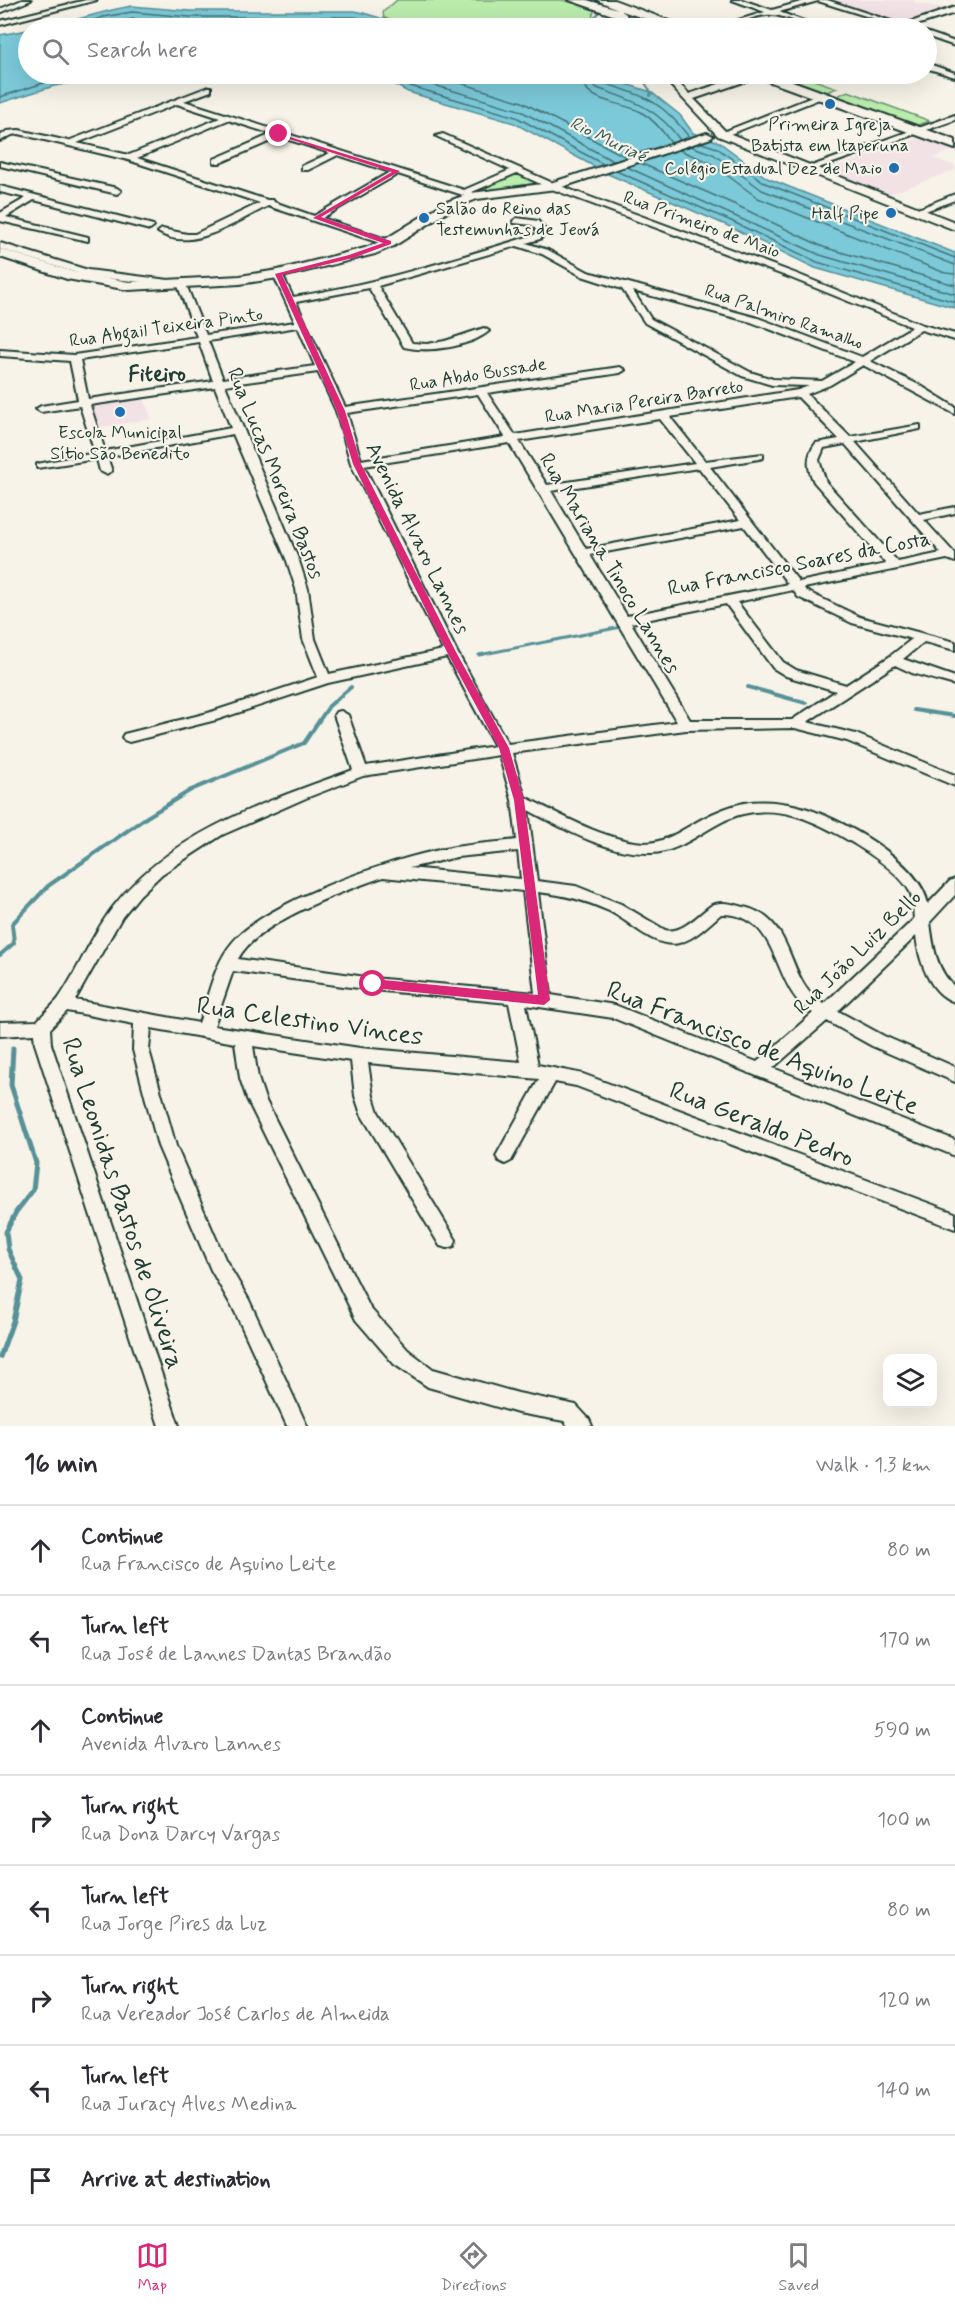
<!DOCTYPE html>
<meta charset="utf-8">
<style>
:root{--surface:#fff;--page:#f2f2f3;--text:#2b2b33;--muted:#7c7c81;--line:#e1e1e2;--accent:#db2777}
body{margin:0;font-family:Mynerve,sans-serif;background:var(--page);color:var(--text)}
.controls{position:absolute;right:18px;bottom:18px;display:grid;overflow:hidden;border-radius:12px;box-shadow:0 6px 24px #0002}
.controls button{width:54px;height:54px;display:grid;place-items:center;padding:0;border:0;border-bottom:2px solid var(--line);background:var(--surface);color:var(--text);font:30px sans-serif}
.stop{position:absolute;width:18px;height:18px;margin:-14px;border:4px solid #db2777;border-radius:50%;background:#fff}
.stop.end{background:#db2777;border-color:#fff;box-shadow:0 2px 6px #0008}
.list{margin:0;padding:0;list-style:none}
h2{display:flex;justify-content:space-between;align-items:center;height:78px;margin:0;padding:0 24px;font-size:26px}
h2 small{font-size:20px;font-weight:400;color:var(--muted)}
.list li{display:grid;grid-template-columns:39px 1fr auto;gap:18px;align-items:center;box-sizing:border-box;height:90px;padding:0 24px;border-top:2px solid var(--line)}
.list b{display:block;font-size:22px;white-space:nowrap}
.list p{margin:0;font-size:20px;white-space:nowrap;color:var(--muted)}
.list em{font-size:20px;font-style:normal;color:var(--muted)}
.icon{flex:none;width:33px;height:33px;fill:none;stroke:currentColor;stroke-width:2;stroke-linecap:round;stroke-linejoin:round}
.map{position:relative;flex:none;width:955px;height:1426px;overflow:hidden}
.search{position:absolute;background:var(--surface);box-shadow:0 6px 24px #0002;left:18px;right:18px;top:18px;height:66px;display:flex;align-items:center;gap:15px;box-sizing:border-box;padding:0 21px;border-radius:33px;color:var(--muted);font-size:22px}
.sheet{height:798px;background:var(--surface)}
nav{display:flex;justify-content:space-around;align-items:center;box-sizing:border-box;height:84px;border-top:2px solid var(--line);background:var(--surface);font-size:16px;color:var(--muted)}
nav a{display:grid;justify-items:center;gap:3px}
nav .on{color:var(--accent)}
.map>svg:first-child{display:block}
.built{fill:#f2e2e6}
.green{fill:#baecac;stroke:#6c9470;stroke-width:1.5}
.water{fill:#7cc9da;stroke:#579198;stroke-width:1.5}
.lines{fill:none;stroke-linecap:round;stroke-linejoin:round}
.shore{stroke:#447576;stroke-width:1.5}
.stream-far3{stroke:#579198;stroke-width:2}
.stream-far2{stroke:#579198;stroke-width:3}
.stream-far1{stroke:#579198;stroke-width:4}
.stream{stroke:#579198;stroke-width:5}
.street-casing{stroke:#1f3d34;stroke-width:4}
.secondary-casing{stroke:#1f3d34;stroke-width:4}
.highway-casing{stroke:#1f3d34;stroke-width:4}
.street{fill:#f7f3e8;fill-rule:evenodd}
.secondary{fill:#f7f3e8;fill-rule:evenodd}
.highway{fill:#f7f3e8;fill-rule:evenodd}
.route{fill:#db2777}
.poi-dot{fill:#1f6fb2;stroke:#f7f3e8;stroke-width:2}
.labels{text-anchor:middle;stroke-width:4.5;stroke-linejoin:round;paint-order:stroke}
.far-poi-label{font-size:18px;fill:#1f3d34;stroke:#f7f3e8}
.far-water-label{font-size:18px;font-style:italic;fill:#325955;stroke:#f7f3e8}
.far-street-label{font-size:18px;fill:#1f3d34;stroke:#f7f3e8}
.street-label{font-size:21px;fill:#1f3d34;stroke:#f7f3e8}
.far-district-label{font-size:22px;font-weight:bold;fill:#1f3d34;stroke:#f7f3e8}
.near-street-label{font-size:26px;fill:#1f3d34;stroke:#f7f3e8}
</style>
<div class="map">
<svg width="955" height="1426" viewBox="0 0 955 1426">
<rect width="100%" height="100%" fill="#f7f3e8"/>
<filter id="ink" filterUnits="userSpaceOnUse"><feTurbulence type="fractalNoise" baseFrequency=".0167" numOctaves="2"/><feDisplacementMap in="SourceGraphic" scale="12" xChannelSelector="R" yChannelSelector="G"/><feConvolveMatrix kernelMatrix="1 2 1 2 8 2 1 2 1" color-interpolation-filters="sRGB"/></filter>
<g filter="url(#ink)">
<g class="built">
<path d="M829,0h83l5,3 28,5 -45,15z"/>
<path d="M922,137l33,12 -22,9 22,8v4l-71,26 -61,-25z"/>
<path d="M144,397l7,22 -55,9 -7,-22z"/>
</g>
<g class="green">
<path d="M397,0h165l33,8 -3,10v10h-160l-48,-10 -1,-6z"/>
<path d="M772,74h25l40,14 -13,5z"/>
<path d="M848,91l82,30 -15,5 -80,-29z"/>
<path d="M515,173l22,7v3l-48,8 -6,-2 1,-3z"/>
</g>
<g class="water">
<path d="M132,6l58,5h164c21,3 39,14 60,17h-375c32,-5 61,-17 93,-22z"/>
<path d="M28,30v44h138l-67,4 -45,8 -54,17v-68z"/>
<path d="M360,74h235l56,18 29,23 13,18 26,9 48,36 188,75v55l-140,-40 -89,-43 -116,-50 -96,-52 -106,-31 -20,-11z"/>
</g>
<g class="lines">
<g class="shore">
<path d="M71,28l32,-11 29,-5 58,5h164l17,3 20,8"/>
<path d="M93,28l40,-9 57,6h163l19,3"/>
<path d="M384,74l26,12 106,31 87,47"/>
<path d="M403,74l10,5 106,31 94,51"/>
<path d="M432,74l90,28 104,55"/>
<path d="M580,74c6,31 38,26 61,38 12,7 22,19 30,31"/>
<path d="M589,74l2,8 6,6c36,13 60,19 83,52"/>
<path d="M596,74l4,8c44,14 60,17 89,55"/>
<path d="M0,97l53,-17 37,-6"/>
<path d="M702,143l15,5 48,35 190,75"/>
<path d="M690,146l23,8 49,36 193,75"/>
<path d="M679,150l30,12 49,36 187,75 10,1"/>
<path d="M640,163l96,42 87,42 132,38"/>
<path d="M627,167l193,88 135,39"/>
<path d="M616,171l113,49 88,42 138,40"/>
</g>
<g class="stream-far3">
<path d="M598,28l-3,-11 7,-8"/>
<path d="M639,74l12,18 -1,4"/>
</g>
<path class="stream-far2" d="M479,655l142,-28"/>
<g class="stream-far1">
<path d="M748,687l58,16"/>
<path d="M914,710l41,6"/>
<path d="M0,955l14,-12 -2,-19 36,-38 99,-69 44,-27 113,-47 25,-37 22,-19"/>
</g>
<path class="stream" d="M0,1357l13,-36 9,-41 -14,-31 -2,-17 10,-20 17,-22 3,-27 -25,-78 2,-37"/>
<defs>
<g id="street">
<path d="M22,0h9l-31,13v-4z"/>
<path d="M86,0h11l-97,25v-4z"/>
<path d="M732,0h10l30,10 36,-10h19l85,28h-8l-86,-27 -39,11 44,16c-18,0 -33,-12 -51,-13 -14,-2 -41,13 -60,13l53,-16z"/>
<path d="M926,32l29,10v4l-29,-10z"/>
<path d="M926,63l29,10v4l-29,-9z"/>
<path d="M208,87h3v4l-27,10 280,89 46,-20 -74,-34 7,-2 112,50 242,90 126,51 32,9v6l-34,-10 -51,31 51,25 34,21v7l-92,-49 -33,20 -23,9 43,43 70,-12v4l-65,13 64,72 36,-7v6l-31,7 31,34v8l-8,-3 -143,29 2,3 54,26 95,25v8l-31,-8 -21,17 52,18v8l-43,-12 -17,-8 -88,57 49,12 99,41v11l-108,-45 -52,-13 -109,2 -174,23 13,44c34,17 81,44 119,46 22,0 39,-14 58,-24 13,-7 28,-13 42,-16 18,-3 37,-1 54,3 41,11 122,55 130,98l22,-23 5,-2v16l-25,27c3,24 6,48 25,65v15c-26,-8 -36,-42 -39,-66l-78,75 46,25 71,31v15l-83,-36 -45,-25 -54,47 182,72v16l-342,-138 -87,-13 12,60 45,9 372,139v16l-379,-143 -21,-4 -44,79 -6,3 -6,-3 -3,-5 43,-77 -171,-16 5,33 5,16 78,128 -2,6 -7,2 -7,-2 -79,-132 -6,-18 -4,-35 -98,-15 5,32 7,21 105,209 38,42 25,19 85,24 58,12 13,14 3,7h-24l-4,-5 -46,-8 -90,-26 -34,-23 -38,-44 -109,-221 -7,-21 -5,-35 -84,-15 -2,22 27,96 49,113 24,41 58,126h-20l-52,-114 -24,-42 -53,-124 -25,-96 1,-26 -67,-13 -17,18 1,15 128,382h-20l-124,-382 -1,-10 -34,2v-14l37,-1c7,-8 16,-15 22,-23 20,-29 33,-64 54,-91 58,-75 155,-106 240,-137l-19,-55 2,-3 5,-1 7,4 18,51 129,-20 -48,-89 -119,26 -112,37 -87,22 -5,-2 -2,-3 2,-3 84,-21 110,-36 -15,-38 -7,-50 -9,-28 -54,-127 -126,23 5,14 -6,3 -6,-3 -3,-12 -60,9v-4l58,-11 -15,-47 -39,6 -5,-3 5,-3 37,-6 -8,-39 -70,-5v-6l74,5 123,-18 -19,-51 -91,-10 -87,-27v-6l88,27 97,12 21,53 89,-13 -22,-48 2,-2h6l12,25c82,-13 162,-38 241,-62l4,-3 -6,-7 -18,-2 -1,-2 4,-3 21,3 9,11 -7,7 -14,4 22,7 40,22 170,46 104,39 50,-30 -121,-49 -242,-90 -32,-15 -45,19 7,4 -4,3 -77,-25 -76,44 70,23 1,2 -4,3 -121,-40c-31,15 -77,48 -110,26l4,-3 25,5h8l65,-31 -132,-43 -109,-26 -7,1 -12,6v-5l7,-5 12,-1 49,11zM177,104l43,14 -91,37 -52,-12zM228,120l44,14 -58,25v4h6l60,-26 50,16 -28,13v4h6l30,-15 52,17 -76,44 -40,-14 -1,-2h-6l-130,-42zM517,246l25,8 40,22 40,13 23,34 97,53 30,9 37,1 -11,4 -283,45 -28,-42 133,-20 5,-3 -5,-3 -275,40 -49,-105 73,-14 35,59c24,6 66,0 85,-16l-5,-3 -39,13 -18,3 -15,-1 -34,-57zM633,291l118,31 104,40 -33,19 -49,-2 -23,-7 -99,-53zM298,327l17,39 -92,13 -15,-38zM199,342l14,39 -125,18 -8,-39zM318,372l18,39 15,53 92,186 -114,24 -14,-35 -7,-50 -9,-28 -74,-176zM215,387l16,41 -126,23 -15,-46zM478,394l27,43 -144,23 -14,-47zM798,397l41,42 -23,4c-10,13 -9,25 -2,39l72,82 -87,18 -89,-115 49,-8 4,-1v-4l-58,7 -35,-44zM660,419l35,44 -148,22 -28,-44zM509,443l168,279 -169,22 -51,-92 -93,-186zM845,444l96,109 -43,9 -72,-80 -7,-22 5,-12zM699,468l41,52 -154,29 -35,-58zM744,526l44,58 -161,32 -37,-61zM793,590l5,7 54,26 60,16 -23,18 -43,28 -50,-15 -13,-8 -46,-60zM726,604l47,64 13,8 50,15 -44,29h-102l-59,-97zM499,755l13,45 5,40c-25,3 -49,4 -73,9 -53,10 -179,53 -212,94 -18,21 -24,55 -33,80l-124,-23 47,-83 18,-22 22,-21 60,-39 84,-37 57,-22zM528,810c36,19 81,45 124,43 33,-1 59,-32 91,-39 16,-4 34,-3 50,1 29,7 103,49 117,77 4,8 3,18 4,27l-90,85c-40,-22 -26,-84 -80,-97 -12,-3 -21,-6 -32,-2 -14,10 -30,29 -47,25l-44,-26 -45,-18 -39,-5zM518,851l3,28 -112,-11 48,-11zM383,877l140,14 12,102 -162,-15 -135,-19c20,-38 106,-68 145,-82zM538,892c27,3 47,8 71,19 21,10 45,38 70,32 16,-4 30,-19 42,-29 62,-1 49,76 92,99l-56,49 -142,-57 -64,-10zM233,971l140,19 136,13 12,59 -161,-14 -146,-22z"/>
<path d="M820,94l7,2 -102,40 -7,-2z"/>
<path d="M955,115v5l-142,50 -7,-2z"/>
<path d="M0,162l117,26 4,3 -4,3 -117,-28z"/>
<path d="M0,186l153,39 1,2 -4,3 -116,-30 -28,17 82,20v4l-88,-20v-8l26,-15 -26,-6z"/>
<path d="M955,194v6l-35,13 -7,-2z"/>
</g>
<g id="secondary">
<path d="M955,7v6l-48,15h-14z"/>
<path d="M621,11l5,3 4,14h-10l-4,-14z"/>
<path d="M660,74h10l19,20 59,-20h14l-1,2 -67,23 32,33 229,90v8l-237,-94z"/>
<path d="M707,133l6,3 -2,2 -155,51 -79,10 -25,10 -58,37 -19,8 -97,24 -38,6 -111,6 -62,-11 -67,-22v-8l74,23 55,10 111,-6 38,-6 87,-22 19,-8 60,-37 27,-10 79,-10z"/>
</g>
<g id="highway">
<path d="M569,0h18l31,9 -21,-9h17l75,28h-16l-51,-17v5l-4,1z"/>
<path d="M756,74h17l182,66v9l-198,-72z"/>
</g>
</defs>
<use href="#street" class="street-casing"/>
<use href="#secondary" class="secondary-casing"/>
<use href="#highway" class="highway-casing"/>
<use href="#street" class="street"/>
<use href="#secondary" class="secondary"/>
<use href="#highway" class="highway"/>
</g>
</g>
<path class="route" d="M277,133l123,38 -79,46 70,24v3l-38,14 -71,17 63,136 16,53 95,188 53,96 15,52 26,200 -6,5 -171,-17 -6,-4 6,-5 165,16 -24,-195 -15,-52 -52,-96 -94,-188 -16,-53 -62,-137 74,-19 34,-12 -70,-25 79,-46 -115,-37z"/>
<g class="poi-dot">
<circle cx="830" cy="104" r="6"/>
<circle cx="894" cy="168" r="6"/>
<circle cx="891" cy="213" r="6"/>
<circle cx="424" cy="218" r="6"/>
<circle cx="120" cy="412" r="6"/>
</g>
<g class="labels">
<g class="far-poi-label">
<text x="830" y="130">Primeira Igreja<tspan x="830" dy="21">Batista em Itaperuna</tspan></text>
<text x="882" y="174" text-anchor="end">Colégio Estadual Dez de Maio</text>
<text x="436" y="214" text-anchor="start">Salão do Reino das<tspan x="436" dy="21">Testemunhas de Jeová</tspan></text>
<text x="879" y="219" text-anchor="end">Half Pipe</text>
<text x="120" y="438">Escola Municipal<tspan x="120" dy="21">Sítio São Benedito</tspan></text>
</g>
<g class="far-water-label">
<text transform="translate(608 139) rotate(26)" y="6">Rio Muriaé</text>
</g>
<g class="far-street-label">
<text transform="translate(702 224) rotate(20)" y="6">Rua Primeiro de Maio</text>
<text transform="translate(784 316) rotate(19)" y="6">Rua Palmiro Ramalho</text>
<text transform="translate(166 327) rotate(-8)" y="6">Rua Abgail Teixeira Pinto</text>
<text transform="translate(478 374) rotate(-9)" y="6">Rua Abdo Bussade</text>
<text transform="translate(644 401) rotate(-9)" y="6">Rua Maria Pereira Barreto</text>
</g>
<g class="street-label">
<text transform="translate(276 473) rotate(68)" y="7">Rua Lucas Moreira Bastos</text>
<text transform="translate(418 538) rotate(64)" y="7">Avenida Alvaro Lannes</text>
<text transform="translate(610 563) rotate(59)" y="7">Rua Mariana Tinoco Lannes</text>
<text transform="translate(799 563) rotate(-11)" y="7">Rua Francisco Soares da Costa</text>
<text transform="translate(857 952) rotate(-44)" y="7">Rua João Luiz Bello</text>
</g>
<g class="far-district-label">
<text x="157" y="381">Fiteiro</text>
</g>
<g class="near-street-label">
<text transform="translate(310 1020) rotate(8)" y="9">Rua Celestino Vinces</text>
<text transform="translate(763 1047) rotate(21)" y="9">Rua Francisco de Aquino Leite</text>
<text transform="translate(762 1123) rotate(21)" y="9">Rua Geraldo Pedro</text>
<text transform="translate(124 1203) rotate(72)" y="9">Rua Leonidas Bastos de Oliveira</text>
</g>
</g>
</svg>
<div class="controls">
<button><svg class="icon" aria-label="layers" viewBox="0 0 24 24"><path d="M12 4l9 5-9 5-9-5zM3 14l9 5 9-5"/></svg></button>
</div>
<div class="stop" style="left:373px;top:984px"></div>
<div class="stop end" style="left:279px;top:134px"></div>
<div class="search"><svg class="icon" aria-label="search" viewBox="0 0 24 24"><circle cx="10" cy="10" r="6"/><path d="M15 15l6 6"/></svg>Search here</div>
</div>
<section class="sheet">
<h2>16 min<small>Walk · 1.3 km</small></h2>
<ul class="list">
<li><svg class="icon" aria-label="ahead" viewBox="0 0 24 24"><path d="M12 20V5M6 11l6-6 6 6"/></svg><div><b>Continue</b><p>Rua Francisco de Aquino Leite</p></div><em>80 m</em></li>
<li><svg class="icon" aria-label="left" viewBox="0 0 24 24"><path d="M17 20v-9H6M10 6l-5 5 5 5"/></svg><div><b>Turn left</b><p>Rua José de Lannes Dantas Brandão</p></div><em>170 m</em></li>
<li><svg class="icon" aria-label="ahead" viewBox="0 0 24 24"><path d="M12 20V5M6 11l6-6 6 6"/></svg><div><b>Continue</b><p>Avenida Alvaro Lannes</p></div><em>590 m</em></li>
<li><svg class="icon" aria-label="right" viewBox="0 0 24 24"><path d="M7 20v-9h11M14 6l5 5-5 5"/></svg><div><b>Turn right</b><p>Rua Dona Darcy Vargas</p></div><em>100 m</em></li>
<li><svg class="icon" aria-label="left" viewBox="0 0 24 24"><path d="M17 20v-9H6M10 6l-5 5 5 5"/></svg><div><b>Turn left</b><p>Rua Jorge Pires da Luz</p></div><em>80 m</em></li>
<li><svg class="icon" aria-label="right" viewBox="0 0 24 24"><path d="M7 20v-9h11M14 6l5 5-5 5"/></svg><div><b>Turn right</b><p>Rua Vereador José Carlos de Almeida</p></div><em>120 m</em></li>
<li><svg class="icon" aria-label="left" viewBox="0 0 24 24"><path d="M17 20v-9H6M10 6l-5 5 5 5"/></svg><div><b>Turn left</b><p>Rua Juracy Alves Medina</p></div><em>140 m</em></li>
<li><svg class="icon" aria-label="arrive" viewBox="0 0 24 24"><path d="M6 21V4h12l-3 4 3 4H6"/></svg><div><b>Arrive at destination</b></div></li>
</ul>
</section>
<nav>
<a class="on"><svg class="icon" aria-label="map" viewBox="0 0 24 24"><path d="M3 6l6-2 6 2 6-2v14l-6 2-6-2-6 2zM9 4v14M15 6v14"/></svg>Map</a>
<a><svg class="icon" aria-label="directions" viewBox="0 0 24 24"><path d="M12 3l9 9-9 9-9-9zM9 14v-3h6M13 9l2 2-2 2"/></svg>Directions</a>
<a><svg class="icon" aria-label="saved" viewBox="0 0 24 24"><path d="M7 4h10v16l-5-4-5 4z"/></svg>Saved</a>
</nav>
